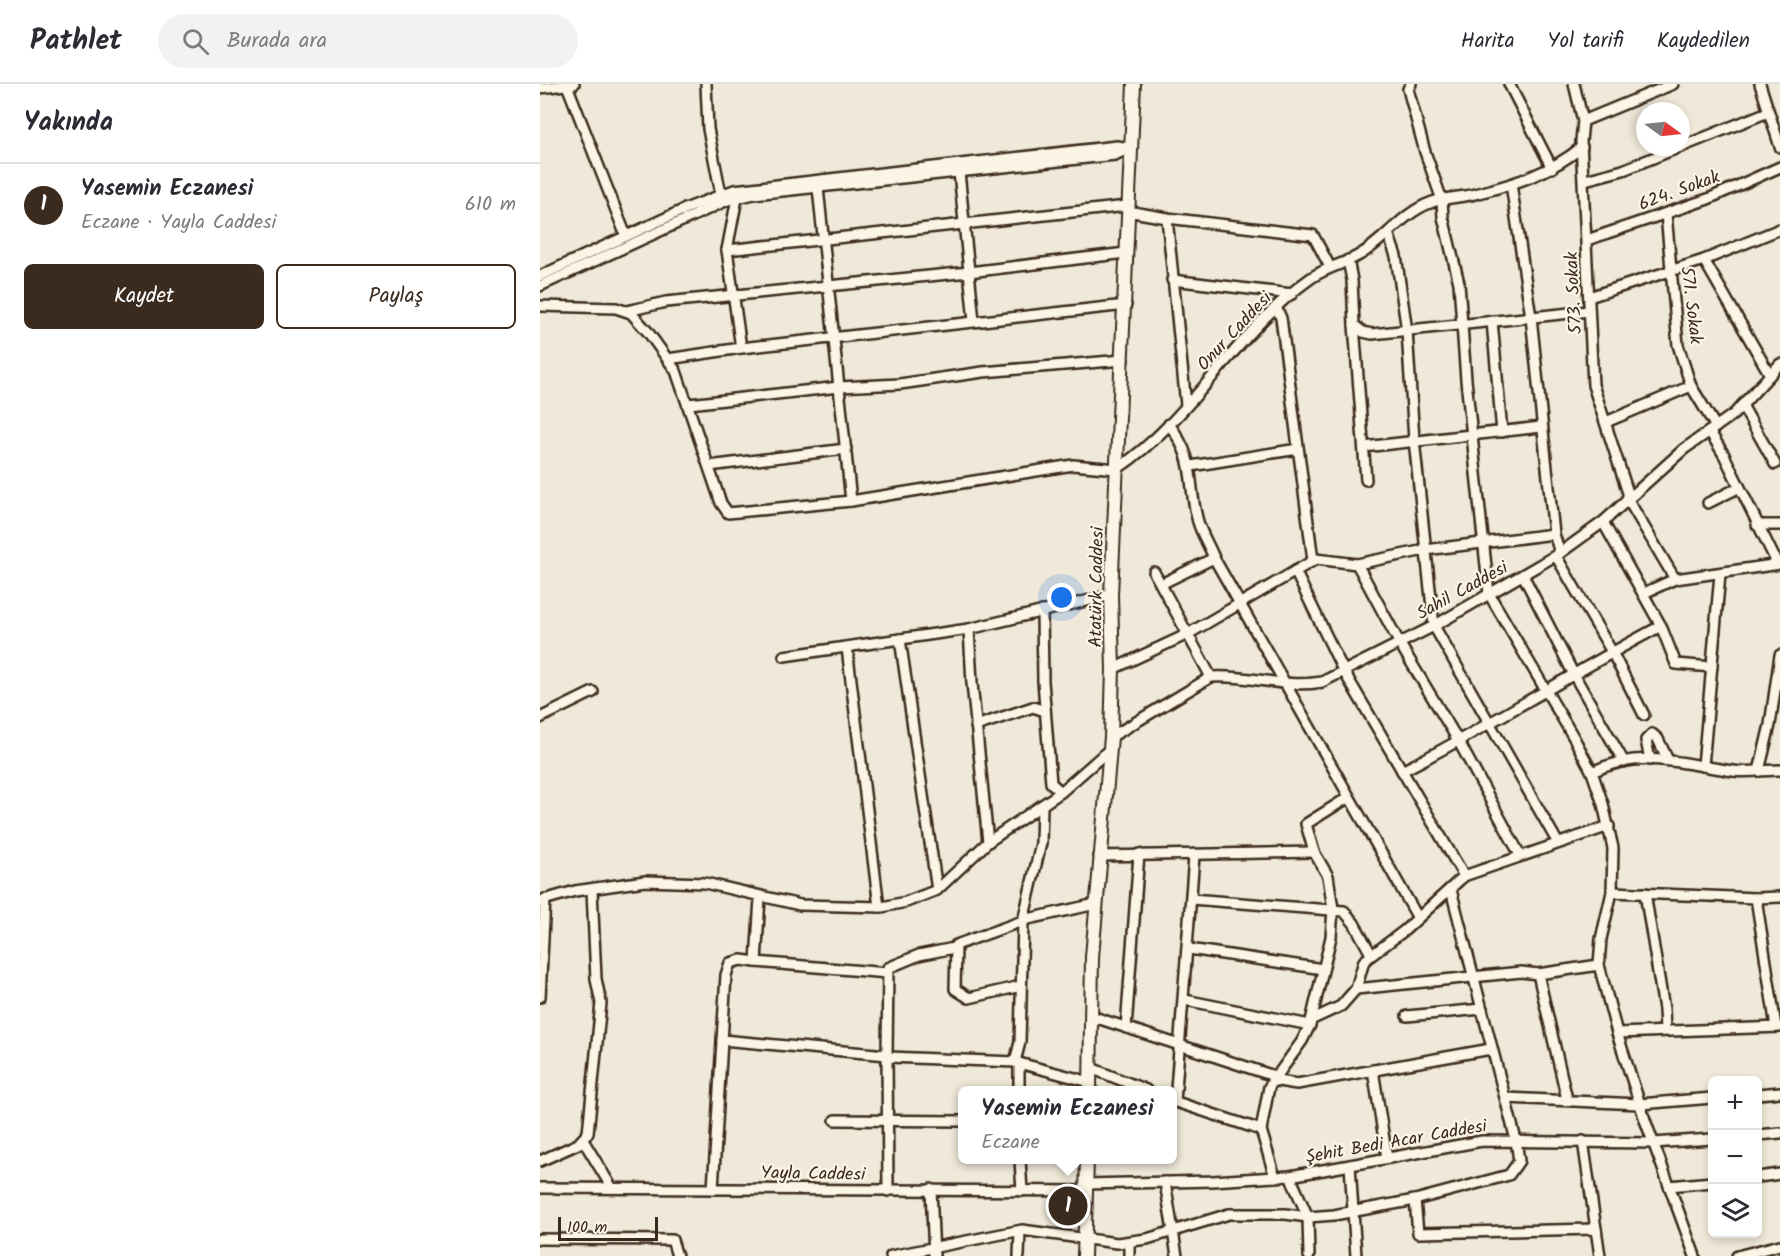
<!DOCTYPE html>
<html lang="tr">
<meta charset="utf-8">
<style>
:root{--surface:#fff;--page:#f2f2f3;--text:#2b2b33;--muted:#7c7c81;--line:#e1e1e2;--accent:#3b2a1e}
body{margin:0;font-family:Kalam,sans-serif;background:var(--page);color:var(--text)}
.controls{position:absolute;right:18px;bottom:18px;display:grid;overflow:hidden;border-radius:9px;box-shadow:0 3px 9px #0003}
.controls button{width:54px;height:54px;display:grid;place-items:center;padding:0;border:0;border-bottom:2px solid var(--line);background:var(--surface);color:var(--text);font:30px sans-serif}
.compass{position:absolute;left:1096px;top:18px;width:54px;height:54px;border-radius:50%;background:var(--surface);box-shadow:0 3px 9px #0003;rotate:105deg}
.scale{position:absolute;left:18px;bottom:15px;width:100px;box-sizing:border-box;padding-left:6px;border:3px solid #3b2a1e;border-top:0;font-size:16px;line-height:21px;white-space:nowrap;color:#3b2a1e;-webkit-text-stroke:4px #fcf5e5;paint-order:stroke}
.you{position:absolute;left:522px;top:514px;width:21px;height:21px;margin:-15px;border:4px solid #fff;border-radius:50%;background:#1a73e8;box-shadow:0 0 0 9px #1a73e833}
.badge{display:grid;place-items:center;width:39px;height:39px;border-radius:50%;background:var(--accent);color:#fff;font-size:20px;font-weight:700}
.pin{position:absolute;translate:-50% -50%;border:3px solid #fff;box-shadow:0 2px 6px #0006}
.popup{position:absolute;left:418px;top:1002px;width:219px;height:78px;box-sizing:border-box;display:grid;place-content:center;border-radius:9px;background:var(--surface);filter:drop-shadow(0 2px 4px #0005);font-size:20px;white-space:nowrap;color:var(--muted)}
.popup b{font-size:22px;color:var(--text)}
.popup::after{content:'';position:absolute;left:50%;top:100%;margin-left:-12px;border:12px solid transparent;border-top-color:var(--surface)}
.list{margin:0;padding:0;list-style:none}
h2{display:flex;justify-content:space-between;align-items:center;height:78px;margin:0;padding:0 24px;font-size:26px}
h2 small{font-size:20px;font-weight:400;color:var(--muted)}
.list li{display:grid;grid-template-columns:39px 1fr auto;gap:18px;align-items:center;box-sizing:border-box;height:84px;padding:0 24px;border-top:2px solid var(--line)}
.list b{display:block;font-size:22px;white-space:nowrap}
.list p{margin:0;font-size:20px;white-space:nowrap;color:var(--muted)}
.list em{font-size:20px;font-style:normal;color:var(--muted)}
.actions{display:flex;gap:12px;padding:18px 24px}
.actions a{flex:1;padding:14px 0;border:2px solid var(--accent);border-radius:9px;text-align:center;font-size:21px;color:var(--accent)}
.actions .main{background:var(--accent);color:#fff}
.icon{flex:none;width:33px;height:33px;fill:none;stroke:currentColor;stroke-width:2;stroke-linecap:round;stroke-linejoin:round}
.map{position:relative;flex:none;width:1240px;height:1172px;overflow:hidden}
header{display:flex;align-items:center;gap:36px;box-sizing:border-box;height:84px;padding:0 30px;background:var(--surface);border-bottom:2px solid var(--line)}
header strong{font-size:28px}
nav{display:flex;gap:33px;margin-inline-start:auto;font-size:21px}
.search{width:420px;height:54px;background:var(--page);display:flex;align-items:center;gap:15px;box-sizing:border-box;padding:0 21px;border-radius:33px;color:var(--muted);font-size:22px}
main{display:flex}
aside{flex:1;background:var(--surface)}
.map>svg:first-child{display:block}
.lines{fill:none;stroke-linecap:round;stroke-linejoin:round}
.minor-casing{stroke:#3b2a1e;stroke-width:14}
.major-casing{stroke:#3b2a1e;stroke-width:16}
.minor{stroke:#fcf5e5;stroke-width:9}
.major{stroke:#fcf5e5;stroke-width:12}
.labels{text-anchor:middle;stroke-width:4.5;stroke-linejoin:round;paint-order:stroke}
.street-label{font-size:18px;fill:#3b2a1e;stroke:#fcf5e5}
</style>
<header>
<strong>Pathlet</strong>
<div class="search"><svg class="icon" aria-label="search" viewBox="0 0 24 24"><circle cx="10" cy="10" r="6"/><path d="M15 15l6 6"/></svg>Burada ara</div>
<nav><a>Harita</a><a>Yol tarifi</a><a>Kaydedilen</a></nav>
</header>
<main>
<aside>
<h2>Yakında<small></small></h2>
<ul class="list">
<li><span class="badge">1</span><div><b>Yasemin Eczanesi</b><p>Eczane · Yayla Caddesi</p></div><em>610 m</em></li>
</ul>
<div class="actions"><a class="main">Kaydet</a><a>Paylaş</a></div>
</aside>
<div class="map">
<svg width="1240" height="1172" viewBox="0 0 1240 1172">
<rect width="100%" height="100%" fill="#f0e9d9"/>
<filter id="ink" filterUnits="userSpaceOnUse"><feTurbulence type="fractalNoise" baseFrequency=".0167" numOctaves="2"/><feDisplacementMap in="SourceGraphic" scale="12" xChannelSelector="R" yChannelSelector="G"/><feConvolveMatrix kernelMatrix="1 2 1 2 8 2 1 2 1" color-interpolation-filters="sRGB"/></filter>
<g filter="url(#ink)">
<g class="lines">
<defs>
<g id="minor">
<path d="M166,0l2,45 13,65"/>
<path d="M871,0l-3,5 17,63 17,48 1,17 16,66 7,97 23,214 85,144 18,34 11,32 10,44 -1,44 -11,47 -2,26 18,68 28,87 50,136"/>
<path d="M969,0l43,84"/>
<path d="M1034,0l9,37 -2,20 12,244 36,111"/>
<path d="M1220,0l20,63"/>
<path d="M27,1l59,151"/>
<path d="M0,4l34,-4"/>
<path d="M1043,37l90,-37"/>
<path d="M1141,63l87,-35"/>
<path d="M419,88l15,149"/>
<path d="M1045,96l38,-10 57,-23"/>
<path d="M971,100l20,133 23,217 6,19"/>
<path d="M278,104l33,313"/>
<path d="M197,114l-10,52 14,98"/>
<path d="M587,127l40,7 146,17 17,32"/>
<path d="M1126,130l12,131 13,41 25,41"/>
<path d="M627,134l19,187"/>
<path d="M848,149l8,23 11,75 7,109 20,186 124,217"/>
<path d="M1047,156l121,-41 72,-32"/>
<path d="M187,166l400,-44"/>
<path d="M808,176l4,20 2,45 9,7 9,2 217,-23"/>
<path d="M1164,176l65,113"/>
<path d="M0,192l145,-67 49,-19 383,-44 13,2"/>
<path d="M632,196l120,14"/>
<path d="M0,202l188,-86 26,-6 361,-39 15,-7"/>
<path d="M1049,213l115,-37 76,-31"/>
<path d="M0,222l76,2 15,5 17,19 28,39 45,132 7,10 123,-12 222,-36 44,4c76,-51 120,-139 194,-191 16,-11 34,-14 50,-24 24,-14 42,-41 69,-51 14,-6 30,-5 45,-9 40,-10 75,-21 107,-47"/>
<path d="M737,225l4,9 32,242"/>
<path d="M87,227l39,-9 303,-30 157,-19"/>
<path d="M952,237l10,111"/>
<path d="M814,241l12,155"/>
<path d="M128,275l73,-11 385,-43"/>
<path d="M149,320l150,-17 61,-3 83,-12 140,-12"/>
<path d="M1202,321l33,59"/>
<path d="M1066,338l85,-36"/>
<path d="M629,340c28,38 18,54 28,94 3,14 12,27 17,40l204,360"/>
<path d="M1170,348l14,23 53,108"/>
<path d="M824,363l177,-20"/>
<path d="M169,382l137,-17"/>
<path d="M651,382l107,-17"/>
<path d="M1087,414l48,81"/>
<path d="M1168,419l30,-15"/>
<path d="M1063,438l58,104 15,38 36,3"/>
<path d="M1217,441h23"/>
<path d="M1016,472l56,96 32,63"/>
<path d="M817,480l43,80 59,98 61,113"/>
<path d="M755,487l48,99 121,206"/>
<path d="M614,488l57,105"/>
<path d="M983,491l51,100 50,87"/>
<path d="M621,500l53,-26"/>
<path d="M1104,509l31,-14 105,-15"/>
<path d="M502,527l1,70 8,102 10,9"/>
<path d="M429,545l3,54 16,159"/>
<path d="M360,555l37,251"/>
<path d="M307,564l32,259"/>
<path d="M244,572l185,-27 142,-34"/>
<path d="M573,585l75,-35 128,-75 41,5 68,-14 129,-16"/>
<path d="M0,634l53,-26"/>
<path d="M436,642l57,-19 12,4"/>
<path d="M571,653l100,-60c37,-3 73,12 111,5l112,-56 126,-73 43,-31 81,-73 50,-35 46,-50"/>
<path d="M1110,676l-4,-20 6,-6 6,5 9,19"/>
<path d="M1163,682l17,-192"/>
<path d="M862,687c88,-45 171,-99 259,-145"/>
<path d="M1219,687l11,-46 10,-70"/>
<path d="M1052,688c50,-24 90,-8 141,-1 15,2 32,-1 47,-1"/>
<path d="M559,772l215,-4"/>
<path d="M1072,808l144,6 24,-1"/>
<path d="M1105,809l19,116 1,21"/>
<path d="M220,814l-4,64 132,11"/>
<path d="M1216,814l20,129"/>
<path d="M651,815l153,12 10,12 17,31"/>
<path d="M0,817l35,-10 70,-10 60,2 95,22 82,2 24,-5 31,-12 51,-48 73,-50 49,-43"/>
<path d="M649,865l134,20"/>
<path d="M998,890l61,-9"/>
<path d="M481,902l-52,12 -14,-9 1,-44 72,-26 68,-15"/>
<path d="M816,905l165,-17 17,2 29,125"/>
<path d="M0,913l5,-98"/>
<path d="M645,916l125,25"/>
<path d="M551,932l183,60"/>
<path d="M867,932l75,-7"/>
<path d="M773,935l28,-13 15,-17 8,-28 41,-31 59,-54 145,-50"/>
<path d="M586,944l13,-174"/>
<path d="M1077,949l163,-6"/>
<path d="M182,956l165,15 1,136"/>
<path d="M347,971l1,-87 31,-13 35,-7"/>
<path d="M348,973l127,5 5,-20 3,-121 18,-78 1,-37"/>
<path d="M475,978l75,20"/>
<path d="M551,984l55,22"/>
<path d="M833,986l14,88"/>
<path d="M732,996l25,4 194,-35"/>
<path d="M479,1006v-27"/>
<path d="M1218,1010l22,-2"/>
<path d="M966,1014l134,6 72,-6"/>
<path d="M633,1017l88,29"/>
<path d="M635,1018l19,-246"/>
<path d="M295,1036l128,1"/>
<path d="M1218,1051l22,-2"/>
<path d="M43,1056l29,48"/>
<path d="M1043,1057l17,115"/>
<path d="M480,1076l2,31"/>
<path d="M0,1077l38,-17 10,-11 13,-130 -5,-24 -4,-89"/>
<path d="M810,1081l6,91"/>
<path d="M750,1092l18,41 1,39"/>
<path d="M735,1093l-14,-47 8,-43 33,-46 8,-16 21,-88 2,-28 -5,-33 -14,-24 -8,-28 43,-27"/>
<path d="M1218,1093l22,-3"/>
<path d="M625,1098l12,74"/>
<path d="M546,1100l126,-3 78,-5 192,-35 171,2 59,-4"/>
<path d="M1129,1102l43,-4"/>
<path d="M0,1104l546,3"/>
<path d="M173,1105l13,-214 4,-12 11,-3 15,2"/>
<path d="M391,1105l3,67"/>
<path d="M875,1116l3,33 178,-4"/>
<path d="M0,1155l132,1 5,16"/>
<path d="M589,1158v14"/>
<path d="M351,1172l131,-26 95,13 30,-4 82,-25h56l23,3 26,-2 81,-15 94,-25 10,-14 -3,-21 -65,-250"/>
<path d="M479,1172l1,-25"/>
<path d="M1197,1172l43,-11"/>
</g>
<g id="major">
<path d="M550,1006l2,-133 19,-220 2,-68 -2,-74 23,-511"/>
<path d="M544,1172l3,-96"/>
</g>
</defs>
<use href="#minor" class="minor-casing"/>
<use href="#major" class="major-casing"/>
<use href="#minor" class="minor"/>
<use href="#major" class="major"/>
</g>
</g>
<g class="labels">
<g class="street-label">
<text transform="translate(1139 106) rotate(-20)" y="6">624. Sokak</text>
<text transform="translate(1033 209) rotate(-93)" y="6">573. Sokak</text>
<text transform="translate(1152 221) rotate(83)" y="6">571. Sokak</text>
<text transform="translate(694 247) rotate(-47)" y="6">Onur Caddesi</text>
<text transform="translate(556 503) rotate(-89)" y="6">Atatürk Caddesi</text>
<text transform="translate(922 506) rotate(-29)" y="6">Sahil Caddesi</text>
<text transform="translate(856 1057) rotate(-10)" y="6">Şehit Bedi Acar Caddesi</text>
<text transform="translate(273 1089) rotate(1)" y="6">Yayla Caddesi</text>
</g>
</g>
</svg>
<div class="controls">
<button>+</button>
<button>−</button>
<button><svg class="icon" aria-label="layers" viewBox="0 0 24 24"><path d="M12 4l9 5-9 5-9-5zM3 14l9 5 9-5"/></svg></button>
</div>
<svg class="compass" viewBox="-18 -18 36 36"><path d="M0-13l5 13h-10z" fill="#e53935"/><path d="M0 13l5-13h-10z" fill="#7c7c81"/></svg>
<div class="scale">100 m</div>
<div class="you"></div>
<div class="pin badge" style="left:528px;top:1122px">1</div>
<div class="popup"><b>Yasemin Eczanesi</b>Eczane</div>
</div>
</main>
